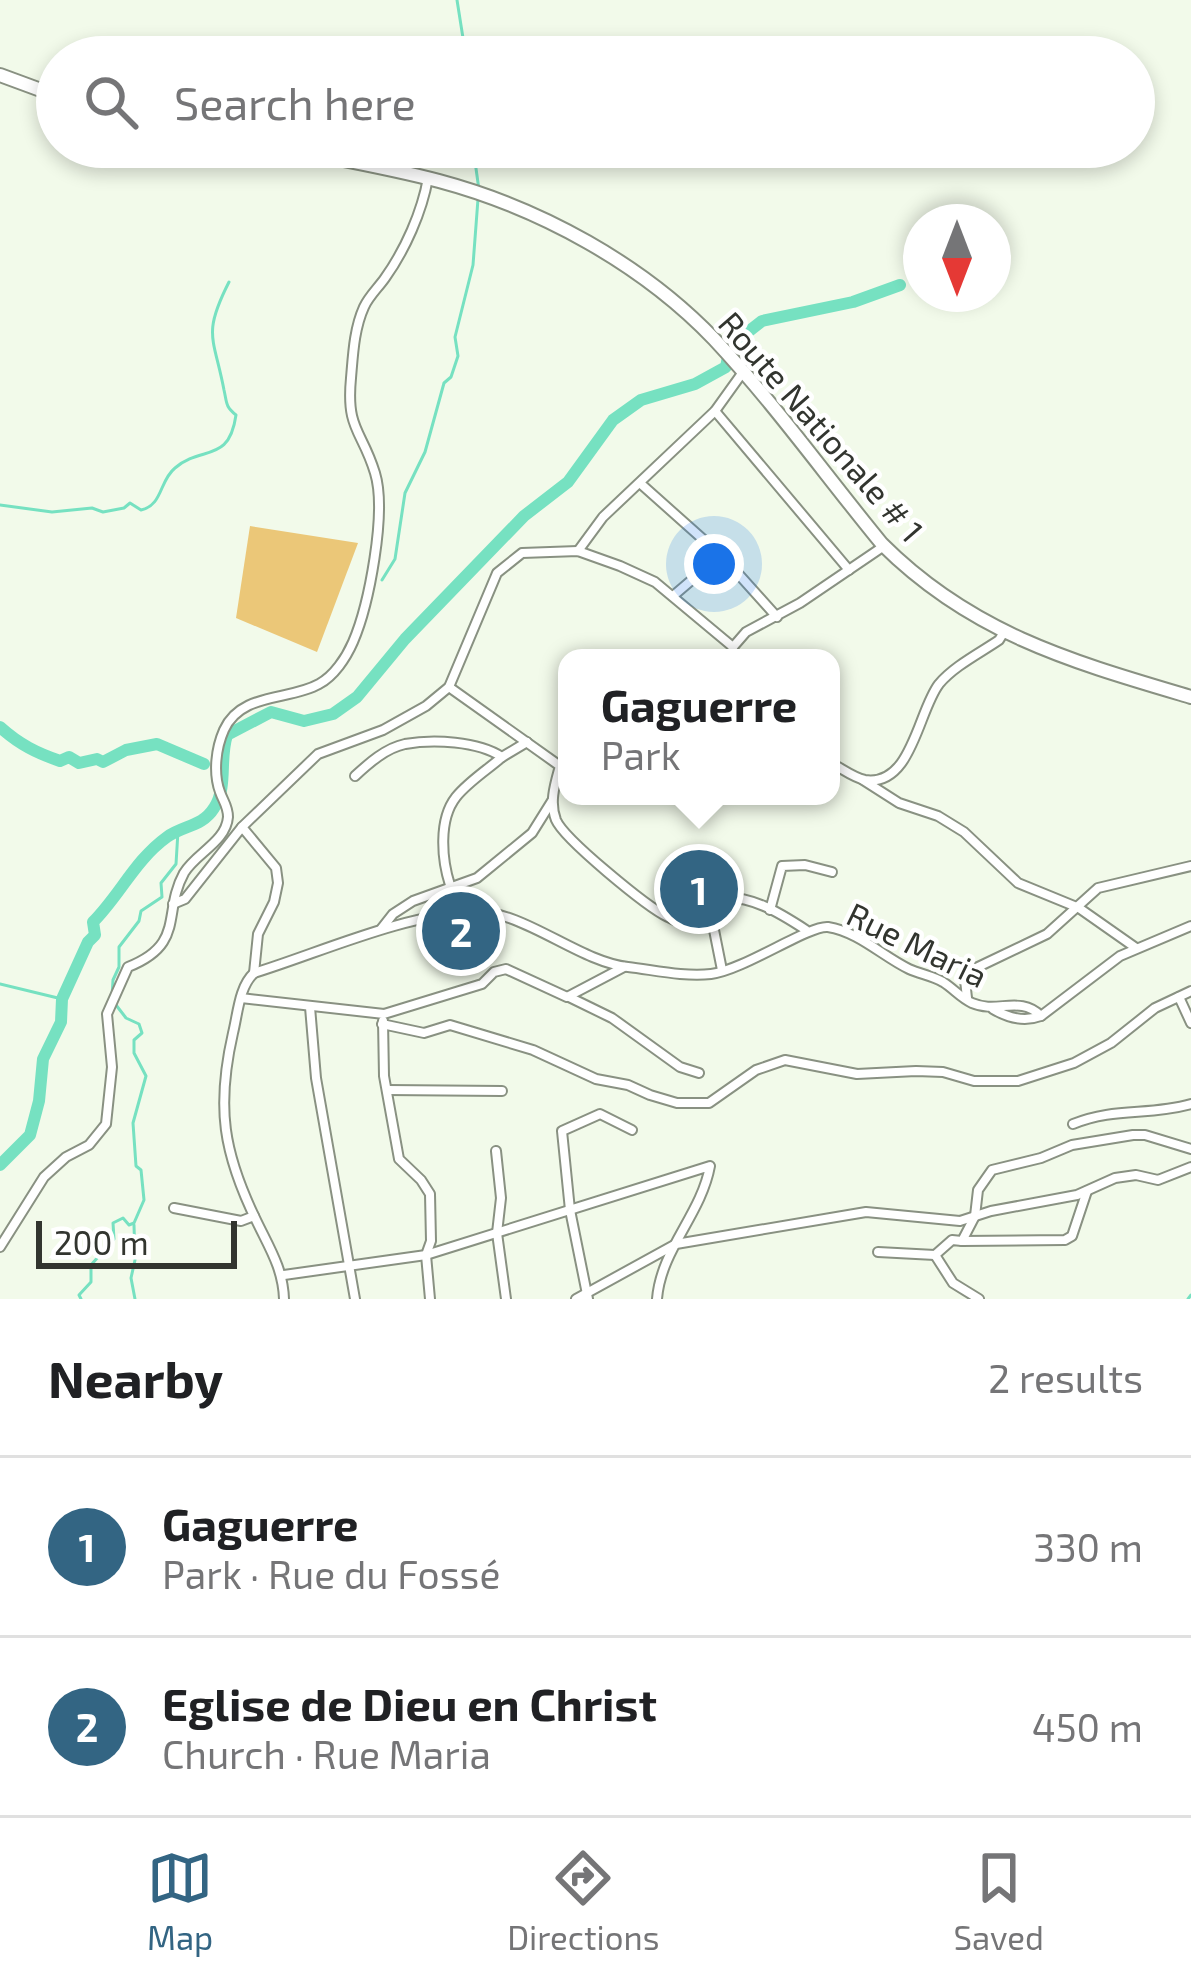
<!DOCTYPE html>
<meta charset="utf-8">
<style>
:root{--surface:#fff;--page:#f6f6f6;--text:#202124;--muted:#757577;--line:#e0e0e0;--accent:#336583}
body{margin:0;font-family:"Exo 2",sans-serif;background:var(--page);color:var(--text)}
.compass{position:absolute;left:903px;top:204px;width:108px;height:108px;border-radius:50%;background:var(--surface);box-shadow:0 6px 18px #0003;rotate:180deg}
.scale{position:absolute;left:36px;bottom:30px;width:201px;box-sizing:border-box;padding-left:12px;border:6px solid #32352f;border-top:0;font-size:33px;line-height:42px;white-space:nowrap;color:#32352f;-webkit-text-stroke:9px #fff;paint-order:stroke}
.you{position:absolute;left:714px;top:564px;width:42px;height:42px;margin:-30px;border:9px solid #fff;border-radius:50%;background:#1a73e8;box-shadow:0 0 0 18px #1a73e833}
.badge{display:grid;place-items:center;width:78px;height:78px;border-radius:50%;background:var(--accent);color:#fff;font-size:39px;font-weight:700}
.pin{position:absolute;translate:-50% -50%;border:6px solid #fff;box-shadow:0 3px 12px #0006}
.popup{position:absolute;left:558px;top:649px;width:282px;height:156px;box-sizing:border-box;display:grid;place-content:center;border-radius:24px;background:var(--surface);filter:drop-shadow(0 3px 9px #0005);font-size:39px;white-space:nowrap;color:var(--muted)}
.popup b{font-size:45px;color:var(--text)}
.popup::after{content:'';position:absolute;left:50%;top:100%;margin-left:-24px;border:24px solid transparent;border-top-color:var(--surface)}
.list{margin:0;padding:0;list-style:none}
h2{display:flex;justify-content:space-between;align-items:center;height:156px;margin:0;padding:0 48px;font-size:51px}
h2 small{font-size:39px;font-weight:400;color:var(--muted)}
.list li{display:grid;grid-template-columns:78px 1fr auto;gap:36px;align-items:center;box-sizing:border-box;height:180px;padding:0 48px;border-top:3px solid var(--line)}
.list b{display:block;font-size:45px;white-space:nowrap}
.list p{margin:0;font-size:39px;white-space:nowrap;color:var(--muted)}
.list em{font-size:39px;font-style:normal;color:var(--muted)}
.icon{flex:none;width:66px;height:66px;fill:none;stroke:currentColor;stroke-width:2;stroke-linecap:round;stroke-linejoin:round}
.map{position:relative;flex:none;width:1191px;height:1299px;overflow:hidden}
.search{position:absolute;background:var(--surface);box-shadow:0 6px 18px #0003;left:36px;right:36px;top:36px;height:132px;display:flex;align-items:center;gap:30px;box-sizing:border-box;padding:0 42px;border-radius:66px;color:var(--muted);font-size:45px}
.sheet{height:516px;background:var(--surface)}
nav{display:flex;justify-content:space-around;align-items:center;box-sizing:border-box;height:168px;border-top:3px solid var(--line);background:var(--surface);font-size:33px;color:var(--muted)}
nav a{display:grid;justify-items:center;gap:6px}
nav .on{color:var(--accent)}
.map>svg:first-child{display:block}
.green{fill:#ebc778}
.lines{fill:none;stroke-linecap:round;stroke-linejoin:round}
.stream{stroke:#76e1c1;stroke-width:3}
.river{stroke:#76e1c1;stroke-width:12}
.minor-casing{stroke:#899182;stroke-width:12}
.primary-casing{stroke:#899182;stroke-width:16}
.minor{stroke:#fff;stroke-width:8}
.primary{stroke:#fff;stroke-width:12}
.labels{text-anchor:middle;stroke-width:9;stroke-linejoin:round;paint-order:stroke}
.street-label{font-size:33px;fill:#32352f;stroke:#fff}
</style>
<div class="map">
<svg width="1191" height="1299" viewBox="0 0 1191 1299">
<rect width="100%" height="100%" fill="#f2faea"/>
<path class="green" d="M250,526l108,17 -41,109 -81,-34z"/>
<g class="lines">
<g class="stream">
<path d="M457,0l6,38"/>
<path d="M473,147l6,43"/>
<path d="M0,505l52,7 40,-4 11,4 21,-4 6,-5 11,7c22,-5 18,-29 34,-42 27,-23 54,-4 61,-53 -11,-9 -9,-12 -12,-25 -10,-53 -22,-55 5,-108"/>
<path d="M382,580l13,-21 10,-66 20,-41 19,-69 7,-6 7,-21 -3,-19 18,-72 5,-66"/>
<path d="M0,984l62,15"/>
<path d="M112,997l1,-17 6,-13v-20l20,-26 2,-10 21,-14 -1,-14 15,-19 2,-33"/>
<path d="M134,1225l1,35 -4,18 4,21"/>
<path d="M81,1299l-2,-4 12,-13v-17l23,-26 -1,-16 10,-5 6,7 5,-2 10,-23 -3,-30 -5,-4 -3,-43 13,-47 -12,-23v-13l8,-7 -3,-9 -13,-6 -10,-13"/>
<path d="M1188,1299l3,-4"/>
</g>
<g class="river">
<path d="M0,727c20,18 37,26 60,34l9,-4 10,6 18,-4 6,3 23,-12 31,-6 47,20"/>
<path d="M0,1165l30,-30 9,-34 4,-42 18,-37 1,-23 26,-57 7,-7 -2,-13c27,-27 42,-62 74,-85 17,-12 35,-10 47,-29 14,-21 5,-49 13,-73l44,-23 33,9 29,-7 24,-17 48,-58 119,-123 44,-34 45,-62 28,-20 54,-16 31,-17 4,-21 32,-25 91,-19 47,-17"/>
</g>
<defs>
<g id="minor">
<path d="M715,411l134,159"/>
<path d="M641,484l83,74 53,59"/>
<path d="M578,551l25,-34 112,-106 28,-39"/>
<path d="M673,596l48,-41"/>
<path d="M731,658l2,-11 13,-15 54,-29 84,-57"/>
<path d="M449,687l111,79c-5,18 -11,36 -4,54 8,19 91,87 112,97 15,8 28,9 45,8l9,45"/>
<path d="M831,763c10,5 23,15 34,17 47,7 53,-69 74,-96 15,-18 41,-31 60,-44l5,-8"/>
<path d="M355,776c14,-13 31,-28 50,-32 28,-5 73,-3 97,13l25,-15"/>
<path d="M863,780l36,23 39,13 26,16 54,51 61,25 57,40"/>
<path d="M450,885c-8,-25 -12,-65 6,-88 12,-15 31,-27 46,-40"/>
<path d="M173,904l12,-5 57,-72"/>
<path d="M770,910l12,-44 23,-1 27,7"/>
<path d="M713,925v-18l5,-9c32,-4 62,15 88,32"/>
<path d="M382,928l11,-14 20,-13 64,-23 55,-45 20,-32"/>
<path d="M254,973l4,-39 16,-32 4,-19 -2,-15 -34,-41 76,-73 65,-24 43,-24 23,-19 48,-114 25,-20 56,-2 42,15 35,16 78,65"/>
<path d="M569,997l43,21 68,49 19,6"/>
<path d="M1179,997l12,26"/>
<path d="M241,998l143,16 98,-30 12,-12 12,-3 61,28 57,-30"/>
<path d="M967,998l-2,-18 13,-13 69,-33 51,-46 93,-22"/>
<path d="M310,1007l6,71 39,221"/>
<path d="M993,1009c15,9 32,13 48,7l79,-60 71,-30"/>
<path d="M383,1021l1,55 15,83 22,21 9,14 1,47 -5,14 4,44"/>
<path d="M382,1024l42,9 26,-8 83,25 63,29 32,6 22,10 27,8h32l47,-33 29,-10 72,14 59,-3 27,1 31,9h44l56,-18 37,-20 44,-35 36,-17"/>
<path d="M387,1090l115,1"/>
<path d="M1073,1124c42,-17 75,-8 118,-20"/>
<path d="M496,1151l5,47 -4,35 9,66"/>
<path d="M174,1208l67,13 13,-5"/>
<path d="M962,1241l103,-1 7,-4 15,-45"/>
<path d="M0,1247l44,-70 22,-20 23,-12 17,-21 6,-57 -5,-53 21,-47c58,-23 34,-54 56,-94 12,-20 42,-31 44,-56 0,-11 -5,-16 -8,-25 -7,-19 -4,-44 4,-62 17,-38 65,-29 95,-46 15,-8 27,-26 34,-42 16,-37 34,-130 22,-169 -13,-43 -29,-43 -24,-95 2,-23 3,-49 13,-71 5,-11 14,-19 21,-29 20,-28 37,-66 43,-100"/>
<path d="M878,1252l57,3"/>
<path d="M284,1275l142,-20 284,-89c-9,49 -49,83 -53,133"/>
<path d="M284,1299c-1,-30 -14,-50 -27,-77 -34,-69 -41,-115 -24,-189 5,-20 6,-46 21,-60 65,-20 153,-60 221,-61 48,-2 104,50 153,55 26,3 56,10 83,7 33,-4 98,-49 117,-47 31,5 54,29 81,42 11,5 24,7 34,13 11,7 18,16 29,21 25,11 48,-8 69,13"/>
<path d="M576,1299l100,-55 190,-32 94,9 31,-10 86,-16 38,-17 21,-3 22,5 33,-13"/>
<path d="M588,1299l-18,-89 -8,-79 38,-17 32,16"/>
<path d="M979,1299l-26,-16 -18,-28 17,-15 10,1 13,-25 3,-26 14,-20 49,-12 31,-13 61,-10h12l46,14"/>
</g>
<g id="primary">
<path d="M0,75l57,21"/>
<path d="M278,147c53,11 109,20 161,34 101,27 203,83 275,158 60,64 112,137 168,205 90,90 191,118 309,153"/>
</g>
</defs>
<use href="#minor" class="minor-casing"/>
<use href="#primary" class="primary-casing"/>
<use href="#minor" class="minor"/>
<use href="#primary" class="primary"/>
</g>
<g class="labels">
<g class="street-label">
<text transform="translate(821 427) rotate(49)" y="12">Route Nationale # 1</text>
<text transform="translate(917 945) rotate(26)" y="12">Rue Maria</text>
</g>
</g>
</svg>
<svg class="compass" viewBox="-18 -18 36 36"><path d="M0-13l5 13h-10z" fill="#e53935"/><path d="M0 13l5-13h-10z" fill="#757577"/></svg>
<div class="scale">200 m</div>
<div class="you"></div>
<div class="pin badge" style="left:699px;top:889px">1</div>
<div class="popup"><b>Gaguerre</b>Park</div>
<div class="pin badge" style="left:461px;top:931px">2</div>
<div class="search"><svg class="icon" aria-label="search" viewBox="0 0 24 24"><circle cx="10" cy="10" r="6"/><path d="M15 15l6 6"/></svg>Search here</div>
</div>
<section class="sheet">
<h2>Nearby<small>2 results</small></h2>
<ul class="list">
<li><span class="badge">1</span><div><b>Gaguerre</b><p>Park · Rue du Fossé</p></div><em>330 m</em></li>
<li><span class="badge">2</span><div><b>Eglise de Dieu en Christ</b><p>Church · Rue Maria</p></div><em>450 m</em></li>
</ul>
</section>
<nav>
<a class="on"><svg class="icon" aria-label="map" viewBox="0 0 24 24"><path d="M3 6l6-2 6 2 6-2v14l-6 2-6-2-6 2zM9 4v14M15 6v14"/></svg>Map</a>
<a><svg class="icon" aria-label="directions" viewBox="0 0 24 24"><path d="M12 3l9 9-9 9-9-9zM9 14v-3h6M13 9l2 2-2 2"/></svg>Directions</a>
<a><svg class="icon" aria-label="saved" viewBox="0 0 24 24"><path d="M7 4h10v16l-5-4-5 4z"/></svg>Saved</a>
</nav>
